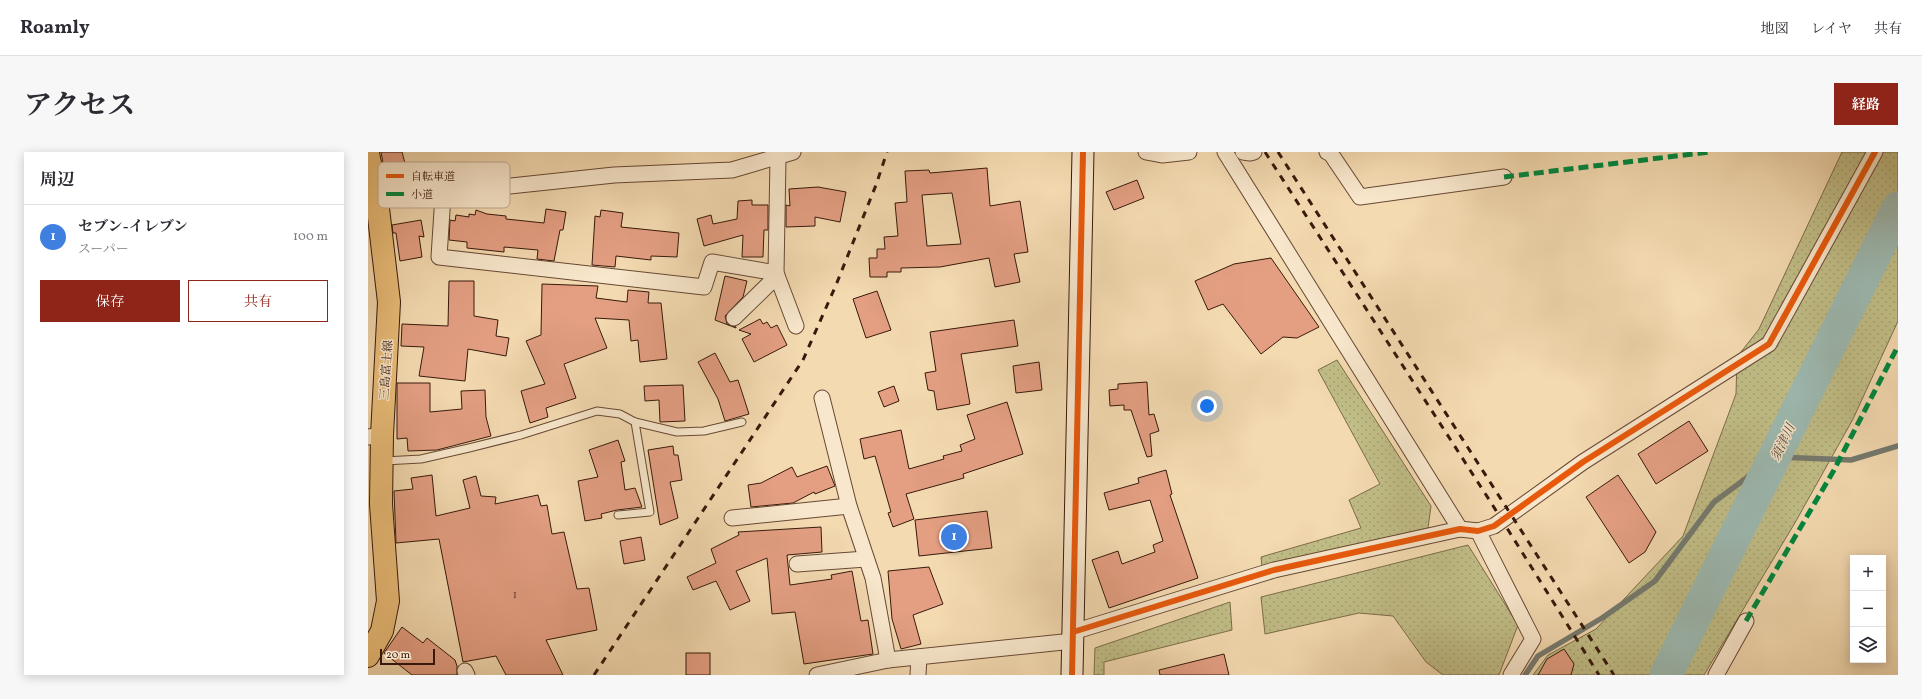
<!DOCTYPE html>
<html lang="ja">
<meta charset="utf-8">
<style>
:root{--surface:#fff;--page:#f7f7f7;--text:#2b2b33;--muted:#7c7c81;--line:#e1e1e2;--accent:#8f2418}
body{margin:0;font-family:Vollkorn,"Noto Serif JP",serif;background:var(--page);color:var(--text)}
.controls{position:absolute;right:12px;bottom:12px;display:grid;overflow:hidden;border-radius:0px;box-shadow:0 2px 10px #0003}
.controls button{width:36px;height:36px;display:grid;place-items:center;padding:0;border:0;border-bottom:1px solid var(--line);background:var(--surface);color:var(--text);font:20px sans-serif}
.scale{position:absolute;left:12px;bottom:10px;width:55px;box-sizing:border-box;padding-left:4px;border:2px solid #38190b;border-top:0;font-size:11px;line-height:14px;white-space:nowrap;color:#38190b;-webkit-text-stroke:3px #f8e7cc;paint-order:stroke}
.you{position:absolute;left:839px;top:254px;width:14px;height:14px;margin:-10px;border:3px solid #fff;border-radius:50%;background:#1a73e8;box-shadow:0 0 0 6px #1a73e833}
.badge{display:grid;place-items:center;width:26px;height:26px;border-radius:50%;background:var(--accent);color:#fff;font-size:13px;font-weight:700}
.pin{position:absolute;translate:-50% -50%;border:2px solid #fff;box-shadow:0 1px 4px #0006}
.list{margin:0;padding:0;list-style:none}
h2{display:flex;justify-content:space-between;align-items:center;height:52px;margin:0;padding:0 16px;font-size:17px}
h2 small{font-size:13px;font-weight:400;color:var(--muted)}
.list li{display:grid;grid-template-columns:26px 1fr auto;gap:12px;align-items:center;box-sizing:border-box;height:64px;padding:0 16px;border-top:1px solid var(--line)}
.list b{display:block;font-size:15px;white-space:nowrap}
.list p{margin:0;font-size:13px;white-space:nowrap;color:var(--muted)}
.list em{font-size:13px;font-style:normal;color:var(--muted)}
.actions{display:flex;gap:8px;padding:12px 16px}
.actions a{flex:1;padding:9px 0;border:1px solid var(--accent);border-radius:0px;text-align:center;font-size:14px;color:var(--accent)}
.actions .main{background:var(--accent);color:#fff}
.icon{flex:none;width:22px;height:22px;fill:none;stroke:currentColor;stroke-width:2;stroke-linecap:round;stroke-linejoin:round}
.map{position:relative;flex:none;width:1530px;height:523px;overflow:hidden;border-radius:0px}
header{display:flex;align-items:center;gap:24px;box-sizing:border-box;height:56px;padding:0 20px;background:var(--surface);border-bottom:1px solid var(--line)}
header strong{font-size:19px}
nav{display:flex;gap:22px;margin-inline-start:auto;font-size:14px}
.intro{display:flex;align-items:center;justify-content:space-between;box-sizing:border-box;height:96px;padding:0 24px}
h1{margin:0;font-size:28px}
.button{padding:10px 18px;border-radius:0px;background:var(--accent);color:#fff;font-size:14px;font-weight:700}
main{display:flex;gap:24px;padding:0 24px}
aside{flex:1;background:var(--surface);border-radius:0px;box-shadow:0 2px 10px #0003}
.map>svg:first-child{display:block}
.grass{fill:url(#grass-dots);stroke:#7c6c49}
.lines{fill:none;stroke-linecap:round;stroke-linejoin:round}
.stream{stroke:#757a6f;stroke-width:5.5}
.river{stroke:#9dbab2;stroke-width:33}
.building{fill:#e49f83;stroke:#38190b;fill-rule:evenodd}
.lane-casing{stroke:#674934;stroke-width:9}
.street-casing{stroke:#674934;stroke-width:17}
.secondary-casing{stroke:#38190b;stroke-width:23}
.primary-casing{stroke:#38190b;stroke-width:24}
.lane{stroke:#f8e7cc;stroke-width:7}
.street{stroke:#f8e7cc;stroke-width:15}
.secondary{stroke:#f8e7cc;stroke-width:21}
.primary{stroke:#eabd78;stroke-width:22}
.rail{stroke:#38190b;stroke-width:3;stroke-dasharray:7 7;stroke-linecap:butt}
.quiet{stroke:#00873e;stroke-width:5;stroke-dasharray:10 5;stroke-linecap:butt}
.cycleway-casing{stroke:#f8e7cc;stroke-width:8}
.cycleway{stroke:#e8590c;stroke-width:6}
.labels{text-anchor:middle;stroke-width:3;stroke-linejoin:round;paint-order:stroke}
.number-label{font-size:10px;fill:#633a29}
.street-label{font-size:12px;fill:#38190b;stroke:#f8e7cc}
.water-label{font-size:13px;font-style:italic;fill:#56493d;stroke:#f8e7cc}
.key{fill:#f8e7cc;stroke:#bea992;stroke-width:1}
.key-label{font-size:11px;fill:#38190b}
</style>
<header>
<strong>Roamly</strong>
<nav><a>地図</a><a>レイヤ</a><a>共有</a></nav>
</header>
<div class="intro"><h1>アクセス</h1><a class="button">経路</a></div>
<main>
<aside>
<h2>周辺<small></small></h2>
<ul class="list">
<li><span class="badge" style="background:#3f7fe0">1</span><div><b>セブン-イレブン</b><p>スーパー</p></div><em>100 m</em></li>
</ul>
<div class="actions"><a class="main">保存</a><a>共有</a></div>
</aside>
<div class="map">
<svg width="1530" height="523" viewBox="0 0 1530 523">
<defs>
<pattern id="grass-dots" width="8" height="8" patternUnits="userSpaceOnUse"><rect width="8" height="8" fill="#c1be87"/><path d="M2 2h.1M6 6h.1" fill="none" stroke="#a7a373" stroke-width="1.8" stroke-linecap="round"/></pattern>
</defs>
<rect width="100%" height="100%" fill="#f4dab1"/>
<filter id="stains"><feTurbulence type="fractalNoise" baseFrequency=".005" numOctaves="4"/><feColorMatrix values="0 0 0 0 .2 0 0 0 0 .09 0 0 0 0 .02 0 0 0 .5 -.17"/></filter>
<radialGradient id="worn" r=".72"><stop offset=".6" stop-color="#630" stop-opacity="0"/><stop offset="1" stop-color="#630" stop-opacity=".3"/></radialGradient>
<g class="grass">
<path d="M1474,0h56v169l-45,98 -57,102 -92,154h-171l15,-20 48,-26 87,-93 53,-142 1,-37 22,-28z"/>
<path d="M969,208l94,146 -3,22 -166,38 -1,-9 100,-29 -12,-28 31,-16 -62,-114z"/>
<path d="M1100,393l50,80 -19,50h-56l-17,-13 -33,-46 -34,-3 -94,21 -4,-37z"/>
<path d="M862,450l2,28 -128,32v13h-10l1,-27z"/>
</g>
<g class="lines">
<path class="stream" d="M1157,523l13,-19 64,-38 53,-37 59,-79 61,-45 76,3 47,-14"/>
<path class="river" d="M1298,523l232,-467"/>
</g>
<g class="building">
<path d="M13,0h21l9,34 -23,4z"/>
<path d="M619,16l3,38 30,-5 8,51 -14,2 6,28 -25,5 -6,-29 -49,9 -39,1v4h-14v5h-17l-1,-19h8v-9h8l-1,-12 14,-1 -3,-33 12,-1 -2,-31 24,-1 1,3zM584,41l9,51 -34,2 -5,-51z"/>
<path d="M769,28l7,18 -30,12 -8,-18z"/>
<path d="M450,35l28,5 -6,30 -25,-5v9l-29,1v-22l4,1 -1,-17z"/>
<path d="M384,48v5h16v25h-4l-1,27h-21l1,-22 -39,11 -7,-27 14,-4 2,9 24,-5 1,-18z"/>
<path d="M178,57l20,3 -3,18h-3l-6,31 -17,-2 1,-9 -34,-3v5l-37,-4v-6l-18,-2 1,-20 5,1 1,-6 13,2v-3l6,1 1,-5 11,4 19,2v3l38,4z"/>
<path d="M233,58l22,3 -2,14 58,6 -2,24 -26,-1v4l-35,-4 -1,11 -23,-2 3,-49 5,1z"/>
<path d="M53,68l3,17 -5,-1 3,21 -22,4 -4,-28h-3l-1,-8z"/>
<path d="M903,106l48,69 -22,11 -14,-1 -22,17 -38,-50 -15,6 -13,-29 39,-17z"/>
<path d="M357,124l22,5 -4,16 -18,19 2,8 9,3v1l-21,-8z"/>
<path d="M81,129h25v35l24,4 -2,16 13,2 -3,18 -38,-7 -3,32 -46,-5 5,-29 -23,-1 1,-22 46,2z"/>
<path d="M174,132l56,2 -2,12 31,4 1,-12 21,2 -1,11h13l6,56 -27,3 -2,-22 -7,1 -2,-21 -34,-2 12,30 -43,16 12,34 -30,10 2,9 -18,6 -9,-32 24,-7 -19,-43 15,-6z"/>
<path d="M509,139l14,39 -25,8 -13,-39z"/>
<path d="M392,167l3,5 4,-2 4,6 6,-3 10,20 -33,17 -12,-23 9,-5 -12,-4z"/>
<path d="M646,168l4,26 -57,8 9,50 -33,6 -3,-19 -6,-1 -3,-17 11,-2 -6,-39z"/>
<path d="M347,201l15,29 8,-2 11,34 -24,7 -7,-22 -20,-37z"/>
<path d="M671,210l3,28 -26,3 -3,-27z"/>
<path d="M779,230l2,33 5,-1 5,17 -9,3 2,22 -5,1 -16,-47h-7v-5l-14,1 -1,-16 9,-1v-5z"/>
<path d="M29,231h33v29l32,-3 -1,-18 24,-1 1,27 5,19 -54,14 -29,1 -1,-13 -10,1z"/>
<path d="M315,233l2,36 -25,1 -1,-22 -14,1 -1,-15z"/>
<path d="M526,234l5,15 -15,6 -6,-15z"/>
<path d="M639,250l16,52 -60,20 1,4 -58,16 8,25 -21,8 -5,-14 3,-1 -16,-56 -11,3 -4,-20 41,-9 8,39 35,-10 -1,-3 19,-5 -2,-6 15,-6 -8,-24z"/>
<path d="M1321,269l19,30 -52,33 -18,-30z"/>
<path d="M250,288l7,21 -4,1 4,28 10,-2 7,19 -25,3 -16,4 1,4 -17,3 -7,-40 20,-4 -9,-27z"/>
<path d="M305,294l1,9h4l4,25 -12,2 8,36 -18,7 -12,-75z"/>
<path d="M459,314l8,20 -20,8 -1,-2 -21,11 -42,4 -3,-22 13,-2 31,-16 5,10z"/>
<path d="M798,318l6,24 -2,1 28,83 -89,30 -17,-48 26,-9 4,13 33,-12 -2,-7 10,-4 -13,-41 -41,10 -5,-17 35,-10 -1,-5z"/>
<path d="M64,323l4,41 34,-8 -7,-28 13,-4 5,20 15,1 -1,7 43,-9 3,11 6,-1 5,29 12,-2 13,57 12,-1 8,42 -51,10 17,35h-57l-10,-19 -33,6 -24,-123 -43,4 -2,-52 19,-2 -2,-11z"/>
<path d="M1250,323l38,57 -11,20 -16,11 -43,-66z"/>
<path d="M619,359l5,37 -73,8 -4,-36z"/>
<path d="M453,375l1,25 -35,3 3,30 42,-6 -1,-4 21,-4 9,50 7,-1 5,34 -69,10 -9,-52 -23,2 -5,-56 -31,13 14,30 -20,9 -14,-29 -23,9 -6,-13 29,-14 -5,-14 28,-14 -1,-3z"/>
<path d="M273,385l4,23 -21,4 -4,-23z"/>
<path d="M561,415l14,37 -30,11 8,29 -20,5 -9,-30 -4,-48z"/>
<path d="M34,475l21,16 4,-5 28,22 2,6v9h-45l-28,-22z"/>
<path d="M1196,497l10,15 -3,11h-33l9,-16z"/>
<rect x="318" y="501" width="24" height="22"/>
<path d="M856,502l5,21h-69l-1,-5z"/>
</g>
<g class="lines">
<defs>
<g id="lane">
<path d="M16,309l37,-2 48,-11 52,-13 76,-24 23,3 15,8 42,10 27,-1 38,-9"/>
<path d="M250,363l32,-3 -15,-90"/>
</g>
<g id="street">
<path d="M778,0l16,3 27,-3"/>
<path d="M857,0l235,377"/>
<path d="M875,0l7,1 4,-1"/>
<path d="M959,0l4,2 29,43 144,-20"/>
<path d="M410,6l-2,115 20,53"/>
<path d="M75,43l-4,62 265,30 8,-25 64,11"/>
<path d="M9,48l237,-25 118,-5 61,-18"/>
<path d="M366,166l43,-42"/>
<path d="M454,246l27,108 24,72 15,82"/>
<path d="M0,285l14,-2"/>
<path d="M364,366l117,-12"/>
<path d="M1110,379l55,108 -22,36"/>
<path d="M429,412l69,-5"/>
<path d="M705,480l201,-62 186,-41 18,2 16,-5 89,-64 186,-118 106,-192"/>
<path d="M97,519l2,4"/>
<path d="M449,523l71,-15 185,-19"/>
<path d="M550,523l1,-18"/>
<path d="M1348,523l30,-54"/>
</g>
<path id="secondary" d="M704,523l11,-523"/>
<path id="primary" d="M0,1l9,47 12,102 -7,133 -1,69 7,97 -6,30 -14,25"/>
</defs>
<use href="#lane" class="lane-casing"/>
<use href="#street" class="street-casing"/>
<use href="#secondary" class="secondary-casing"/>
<use href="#primary" class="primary-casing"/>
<use href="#lane" class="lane"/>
<use href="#street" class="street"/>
<use href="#secondary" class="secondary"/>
<use href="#primary" class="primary"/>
<g class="rail">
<path d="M897,0l225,349 109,174"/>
<path d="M910,0l336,523"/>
<path d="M226,523l209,-315 33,-75 40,-100 11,-33"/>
</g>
<g class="quiet">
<path d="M1136,25l205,-25"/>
<path d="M1378,469l88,-151 64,-124"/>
</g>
<defs>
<g id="cycleway">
<path d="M705,480l201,-62 186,-41 18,2 16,-5 89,-64 186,-118 106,-192"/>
<path d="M704,523l11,-523"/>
</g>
</defs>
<use href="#cycleway" class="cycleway-casing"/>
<use href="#cycleway" class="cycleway"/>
</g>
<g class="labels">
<g class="number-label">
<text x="147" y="446">1</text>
</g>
<g class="street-label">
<text transform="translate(18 218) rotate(-86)" y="4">三島富士線</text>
</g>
<g class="water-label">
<text transform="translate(1414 290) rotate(-64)" y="5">須津川</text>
</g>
</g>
<rect x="10" y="10" width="132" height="46" rx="6" class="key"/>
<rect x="18" y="22" width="18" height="4" fill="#e8590c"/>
<rect x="18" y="40" width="18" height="4" fill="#00873e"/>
<g class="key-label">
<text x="43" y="28">自転車道</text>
<text x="43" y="46">小道</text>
</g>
<rect width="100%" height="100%" filter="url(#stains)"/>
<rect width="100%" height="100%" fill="url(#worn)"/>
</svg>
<div class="controls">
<button>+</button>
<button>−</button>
<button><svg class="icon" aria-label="layers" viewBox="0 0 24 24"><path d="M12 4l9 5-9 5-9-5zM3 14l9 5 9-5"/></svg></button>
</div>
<div class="scale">20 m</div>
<div class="you"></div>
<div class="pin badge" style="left:586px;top:385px;background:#3f7fe0">1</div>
</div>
</main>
